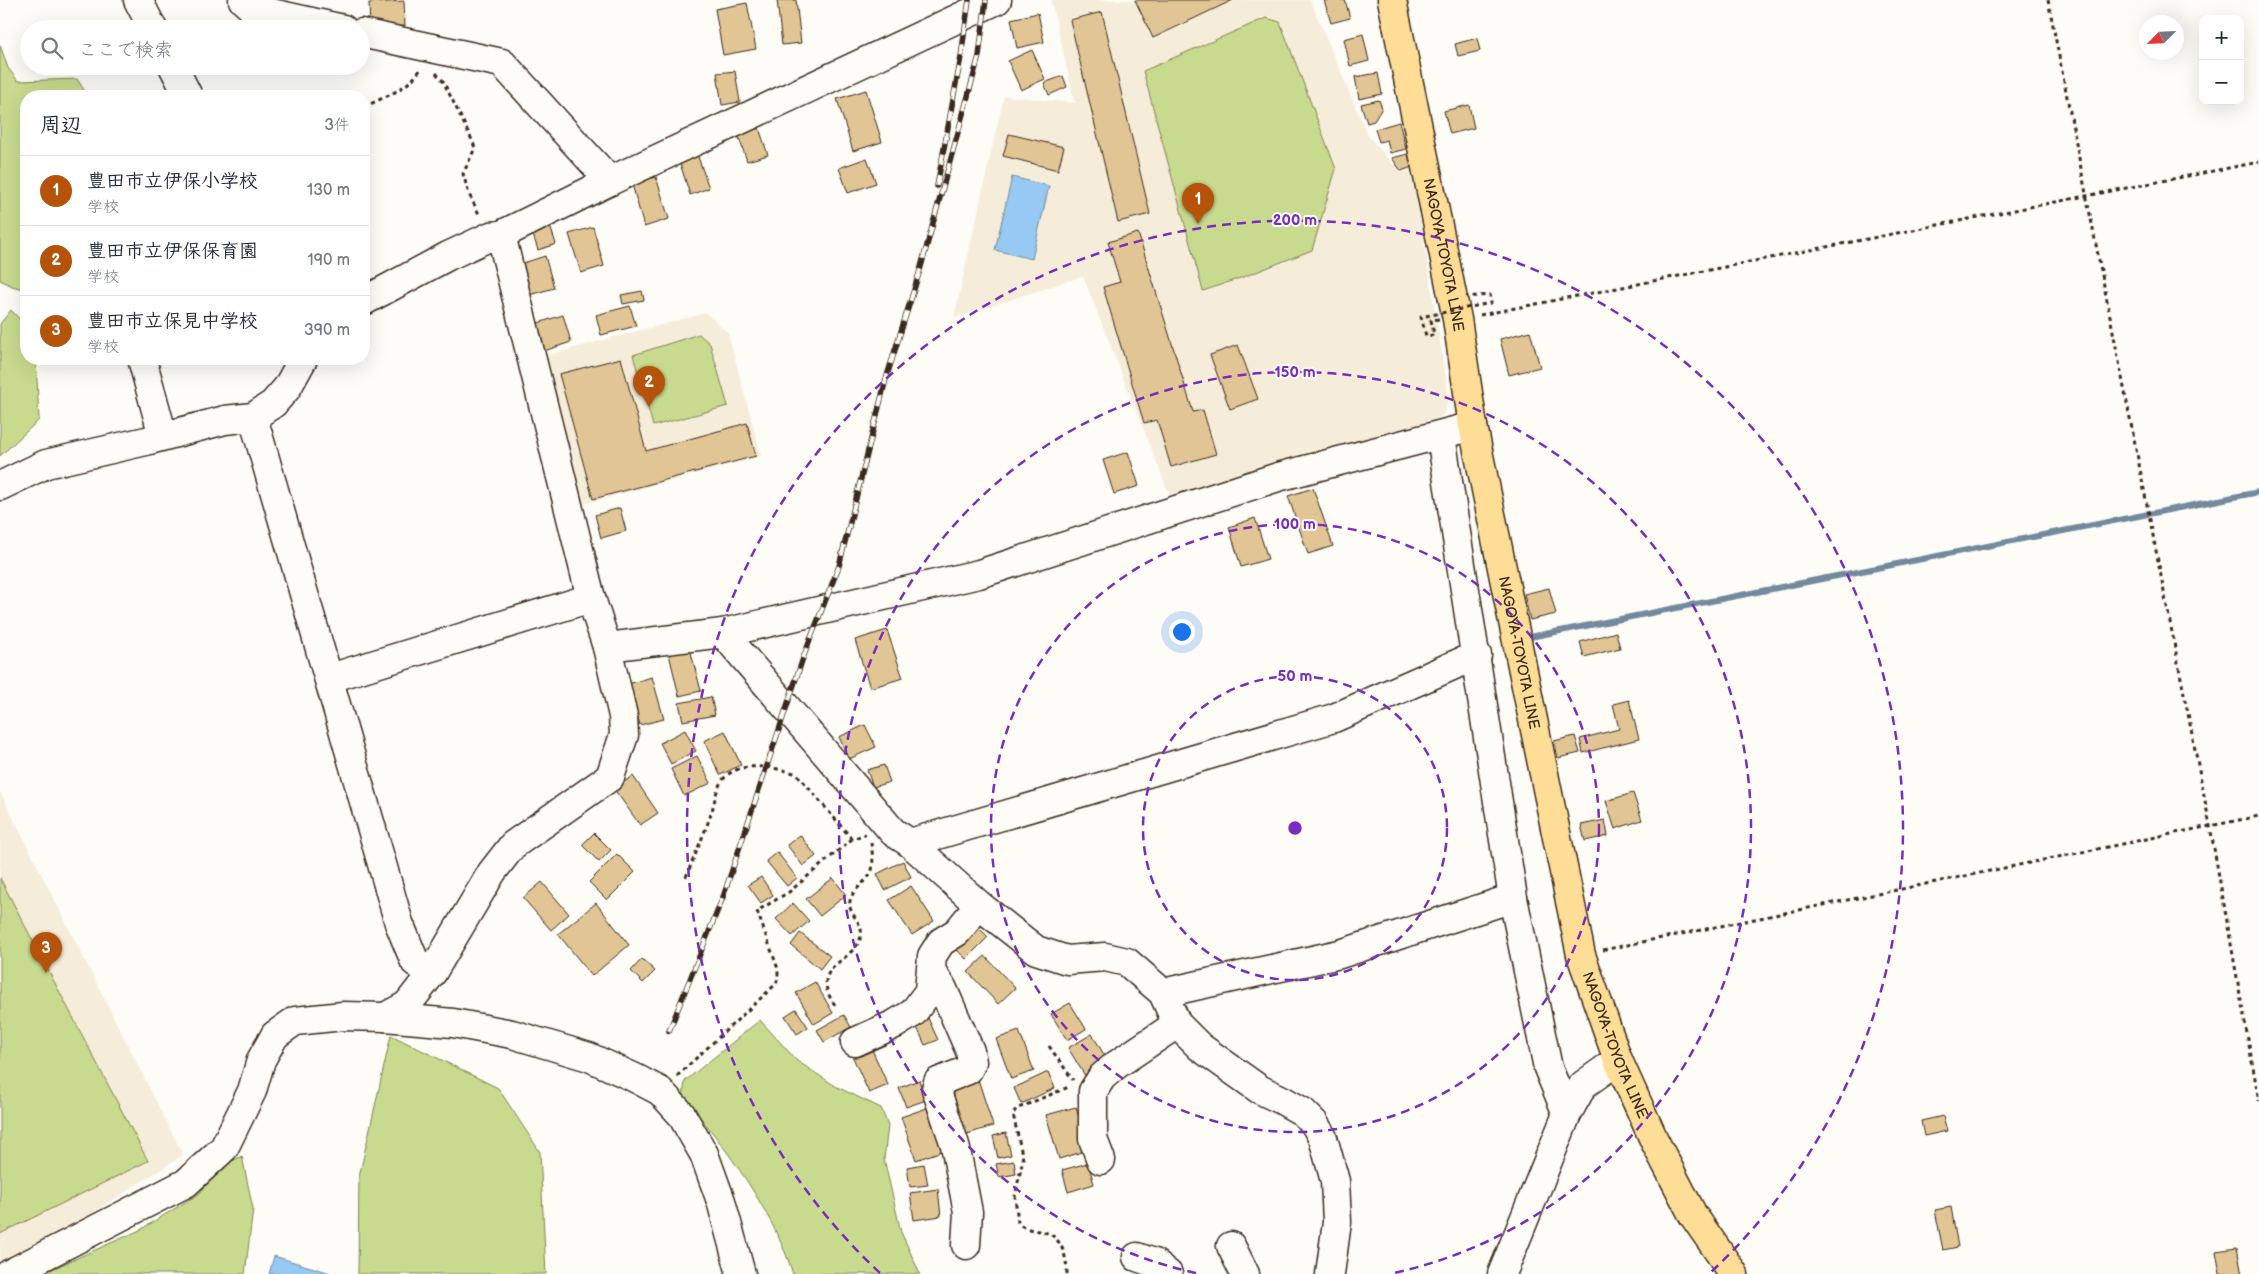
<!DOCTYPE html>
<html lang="ja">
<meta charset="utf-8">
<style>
:root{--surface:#fff;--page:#f2f2f3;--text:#1f2937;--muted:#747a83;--line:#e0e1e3;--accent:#b45309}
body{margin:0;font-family:"Balsamiq Sans","Klee One",sans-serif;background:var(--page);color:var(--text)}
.controls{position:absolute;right:15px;top:15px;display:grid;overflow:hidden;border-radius:10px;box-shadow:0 5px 20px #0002}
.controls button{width:45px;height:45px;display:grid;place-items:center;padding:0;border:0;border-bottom:1px solid var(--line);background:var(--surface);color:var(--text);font:25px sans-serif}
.compass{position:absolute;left:2139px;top:15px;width:45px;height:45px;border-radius:50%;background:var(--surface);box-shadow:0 5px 20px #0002;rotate:246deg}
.you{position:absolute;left:1181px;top:631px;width:18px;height:18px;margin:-12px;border:4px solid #fff;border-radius:50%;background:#1a73e8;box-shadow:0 0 0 8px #1a73e833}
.badge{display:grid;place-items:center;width:32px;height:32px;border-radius:50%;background:var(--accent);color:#fff;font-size:16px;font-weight:700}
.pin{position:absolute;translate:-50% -41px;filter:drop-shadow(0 1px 2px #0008)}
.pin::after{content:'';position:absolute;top:26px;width:18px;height:15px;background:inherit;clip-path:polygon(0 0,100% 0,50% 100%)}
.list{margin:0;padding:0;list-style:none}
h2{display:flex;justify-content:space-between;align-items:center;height:65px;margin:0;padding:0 20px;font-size:21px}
h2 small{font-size:16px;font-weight:400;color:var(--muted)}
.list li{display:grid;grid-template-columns:32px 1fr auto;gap:15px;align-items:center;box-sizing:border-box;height:70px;padding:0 20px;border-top:1px solid var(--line)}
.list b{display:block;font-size:19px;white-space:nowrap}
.list p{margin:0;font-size:16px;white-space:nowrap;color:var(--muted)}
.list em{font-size:16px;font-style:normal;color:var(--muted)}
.icon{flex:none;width:28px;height:28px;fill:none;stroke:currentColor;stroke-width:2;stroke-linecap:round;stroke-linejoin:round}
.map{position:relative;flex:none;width:2259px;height:1274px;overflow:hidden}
.search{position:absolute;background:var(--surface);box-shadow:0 5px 20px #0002;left:20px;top:20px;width:350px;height:55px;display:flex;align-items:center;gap:12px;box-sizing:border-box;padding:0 18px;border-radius:28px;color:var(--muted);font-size:19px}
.panel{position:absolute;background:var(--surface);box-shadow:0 5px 20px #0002;left:20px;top:90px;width:350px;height:275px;border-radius:20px}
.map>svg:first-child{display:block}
.built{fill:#f5ecda}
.green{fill:#c8da8e;stroke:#828256}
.water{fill:#96c9f3;stroke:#72899e}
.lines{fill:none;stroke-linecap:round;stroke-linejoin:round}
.stream{stroke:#72899e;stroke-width:6}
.building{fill:#e1c595;stroke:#3b2a1e}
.minor-casing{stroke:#3b2a1e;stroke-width:31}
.major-casing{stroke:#3b2a1e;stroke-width:31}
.path{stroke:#3b2a1e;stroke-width:3;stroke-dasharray:4 4;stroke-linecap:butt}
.minor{stroke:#fdfcf7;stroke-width:28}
.major{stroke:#fedd96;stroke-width:28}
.rail-casing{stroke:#3b2a1e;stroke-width:5.5}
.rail{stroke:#fdfcf7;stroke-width:4;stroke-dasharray:11;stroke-linecap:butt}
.path-bridge{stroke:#3b2a1e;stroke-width:3;stroke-dasharray:4 4;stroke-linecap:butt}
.ring{fill:none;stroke:#7b2cbf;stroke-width:2.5;stroke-dasharray:9 6}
.labels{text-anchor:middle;stroke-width:4;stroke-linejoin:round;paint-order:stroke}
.street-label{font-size:15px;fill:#3b2a1e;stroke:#fdfcf7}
.centre{fill:#7b2cbf;stroke:#fdfcf7;stroke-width:2.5}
.ring-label{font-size:15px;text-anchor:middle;font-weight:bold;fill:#7b2cbf;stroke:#fdfcf7;stroke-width:4;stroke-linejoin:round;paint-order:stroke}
</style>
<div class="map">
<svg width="2259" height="1274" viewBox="0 0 2259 1274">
<rect width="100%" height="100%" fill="#fdfcf7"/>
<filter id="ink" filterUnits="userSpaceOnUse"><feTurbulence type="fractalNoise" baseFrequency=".02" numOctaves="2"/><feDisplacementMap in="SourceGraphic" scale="10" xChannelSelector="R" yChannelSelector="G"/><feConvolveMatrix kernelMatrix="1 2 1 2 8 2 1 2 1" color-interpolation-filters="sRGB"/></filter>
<g filter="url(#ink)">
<g class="built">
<path d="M1051,0h259l58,136 32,36 12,-4 37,231 -7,18 -200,56 -70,28 -89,-225 -129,42 50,-222 71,7z"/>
<path d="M706,313l22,20 33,123 -185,50 -39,-148z"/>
<path d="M0,792l183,363 -183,117z"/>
</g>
<g class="green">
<path d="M1266,18l14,4 56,147 -24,81 -66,26 -43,15 -60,-220z"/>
<path d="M0,45l8,23 10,13 59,-2 11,17h-62v194l-14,-4 -12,-6z"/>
<path d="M11,310l15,16v33h10l3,61 -39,36v-132z"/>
<path d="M699,334l11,10 18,62 -75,20 -20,-71z"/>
<path d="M0,878l148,283 -148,73z"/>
<path d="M760,1020l37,41 40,26 44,21 7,18 -4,33 17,73 19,42h-127c-19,-61 -68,-129 -110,-177l2,-16z"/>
<path d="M391,1035l107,53 42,64 6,122h-188l1,-97z"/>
<path d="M242,1156l11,53 -8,65h-204l99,-44 60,-37 16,-24z"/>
</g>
<g class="water">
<path d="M1012,177l37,9 -17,73 -37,-9z"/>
<path d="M274,1256l60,18h-65z"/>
</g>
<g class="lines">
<path class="stream" d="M1530,637l729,-145"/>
</g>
<g class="building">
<path d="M777,0h19l5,43 -19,2z"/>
<path d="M1135,0h98l-80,38z"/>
<path d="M1324,0h21l5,18 -19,5z"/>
<path d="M404,1l1,25 -35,2 -1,-25z"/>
<path d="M747,3l9,46 -33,6 -8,-46z"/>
<path d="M1102,12l48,202 -32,8 -48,-202z"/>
<path d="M1038,13l6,29 -27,6 -6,-29z"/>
<path d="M1363,34l6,27 -19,5 -6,-27z"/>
<path d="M1477,38l3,13 -22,5 -3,-12z"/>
<path d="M1032,50l13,29 -24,11 -13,-29z"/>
<path d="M735,71l5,31 -18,3 -5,-32z"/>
<path d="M1378,73l4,21 -23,5 -4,-22z"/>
<path d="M1063,76l4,11 -18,8 -5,-12z"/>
<path d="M866,90l16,52 -29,9 -16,-52z"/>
<path d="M1379,100l3,8 -8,13 -7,2 -6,-19z"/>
<path d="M1469,105l5,23 -24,6 -6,-23z"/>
<path d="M1399,122l7,27 -16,4 -3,-13 -8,2 -4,-13z"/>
<path d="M759,128l9,27 -21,6 -9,-26z"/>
<path d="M1009,134l55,13 -6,23 -55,-14z"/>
<path d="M697,154l12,34 -19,7 -11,-35z"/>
<path d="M1408,154l4,13 -11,4 -9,-13z"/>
<path d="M867,158l9,25 -28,10 -9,-25z"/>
<path d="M656,177l13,42 -25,8 -12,-43z"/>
<path d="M550,226l6,18 -18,6 -6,-18z"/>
<path d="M593,227l11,39 -23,7 -12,-39z"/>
<path d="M1138,233l55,179 10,-2 13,44 -45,13 -14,-47 -13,3 -41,-136 17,-5 -12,-40z"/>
<path d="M545,256l9,32 -25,7 -9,-31z"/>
<path d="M642,291l2,9 -21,4 -2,-9z"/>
<path d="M630,306l6,20 -35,9 -5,-20z"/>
<path d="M563,315l8,27 -27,9 -9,-27z"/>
<path d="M1530,331l10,36 -31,8 -9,-36z"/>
<path d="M1238,345l20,54 -28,10 -20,-54z"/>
<path d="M621,358l25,93 101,-28 9,33 -163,43 -34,-125z"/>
<path d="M1128,452l11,34 -25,8 -11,-34z"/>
<path d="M1313,488l20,58 -25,8 -20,-58z"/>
<path d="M620,508l6,23 -25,7 -6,-23z"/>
<path d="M1255,518l13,41 -27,8 -12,-40z"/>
<path d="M1549,588l7,26 -26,6 -6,-26z"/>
<path d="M887,630l16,48 -33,10 -15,-48z"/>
<path d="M1616,632l4,16 -36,9 -4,-15z"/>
<path d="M690,649l11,42 -22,5 -10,-42z"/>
<path d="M652,677l12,42 -24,6 -12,-41z"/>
<path d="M711,697l4,18 -32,6 -4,-18z"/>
<path d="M1629,700l10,39 -56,14 -3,-14 39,-10 -6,-25z"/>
<path d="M865,725l11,22 -27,12 -10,-22z"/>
<path d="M685,730l11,21 -25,13 -11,-21z"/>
<path d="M725,731l16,34 -21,10 -16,-34z"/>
<path d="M1575,736l5,17 -22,5 -4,-17z"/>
<path d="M697,756l14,27 -27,13 -13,-27z"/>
<path d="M884,765l6,17 -17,5 -6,-17z"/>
<path d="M633,776l25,37 -18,12 -26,-36z"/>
<path d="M1633,793l9,27 -27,9 -9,-28z"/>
<path d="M1605,820l3,16 -23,5 -4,-16z"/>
<path d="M594,833l17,17 -12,12 -17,-17z"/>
<path d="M800,835l16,21 -13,10 -16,-21z"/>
<path d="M777,852l20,26 -10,8 -21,-25z"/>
<path d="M617,854l18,18 -28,28 -18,-18z"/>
<path d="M903,861l8,16 -26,13 -8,-16z"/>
<path d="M761,877l12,18 -12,8 -13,-18z"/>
<path d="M833,878l13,17 -26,21 -14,-17z"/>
<path d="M542,882l27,32 -18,16 -28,-32z"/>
<path d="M911,886l23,35 -22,14 -23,-35z"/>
<path d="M596,903l33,42 -37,31 -34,-42z"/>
<path d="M793,903l16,18 -17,15 -16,-17z"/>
<path d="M976,925l12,12 -22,22 -12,-12z"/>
<path d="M800,933l30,23 -10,13 -29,-24z"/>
<path d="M985,956l30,32 -17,16 -30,-32z"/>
<path d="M642,959l13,12 -12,12 -12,-12z"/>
<path d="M815,982l18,31 -19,11 -18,-31z"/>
<path d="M1070,1003l16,26 -19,11 -16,-26z"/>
<path d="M796,1009l12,18 -11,7 -12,-18z"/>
<path d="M844,1015l7,12 -27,15 -7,-12z"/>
<path d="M928,1018l10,22 -13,5 -10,-22z"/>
<path d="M1019,1031l15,40 -23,8 -15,-40z"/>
<path d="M1092,1034l18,31 -23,14 -19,-31z"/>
<path d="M869,1043l19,42 -19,8 -19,-42z"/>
<path d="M1048,1072l7,16 -34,16 -7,-16z"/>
<path d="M977,1076l16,50 -29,9 -16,-50z"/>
<path d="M919,1080l7,20 -20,7 -7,-19z"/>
<path d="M1076,1107l12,43 -29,9 -13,-44z"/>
<path d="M927,1108l15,43 -26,9 -15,-43z"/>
<path d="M1943,1116l4,15 -23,5 -3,-15z"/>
<path d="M1006,1133l5,22 -13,3 -5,-22z"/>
<path d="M1014,1161l2,13 -17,3 -3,-13z"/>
<path d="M1088,1163l6,21 -26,8 -6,-22z"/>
<path d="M924,1164l4,21 -18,2 -3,-20z"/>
<path d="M938,1189l3,27 -27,4 -4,-27z"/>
<path d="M1951,1207l7,40 -15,3 -8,-40z"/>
<path d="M2237,1248l5,26h-22l-4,-23z"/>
</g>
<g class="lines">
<defs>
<g id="minor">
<path d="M138,0l15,29"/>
<path d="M243,0l10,9 90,20"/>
<path d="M361,33l141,30 108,118"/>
<path d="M173,66l15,30"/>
<path d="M364,301l84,-45 43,-20 10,-1 109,-54 387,-181"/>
<path d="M142,359l21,77"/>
<path d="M253,417l146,506 16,39 17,11"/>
<path d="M1441,436l72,462 35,170 19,46"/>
<path d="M0,486l46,-22 100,-23 79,-21 28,-3 20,-13 14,-16 16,-29"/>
<path d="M723,633l170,199 17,11 69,62 57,45 31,10 38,-3 22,5 36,31 14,31 23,23 59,42 23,11 21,12 11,11 9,15 12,43 2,41 -7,52"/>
<path d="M607,647l116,-14 256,-59 299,-97 195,-51"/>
<path d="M330,678l261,-80"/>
<path d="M910,843l424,-125 143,-63"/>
<path d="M932,972l10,15 28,64 2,11 -4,8 -30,12 -2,7 19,56 13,67 -2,33"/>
<path d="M1163,993l177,-39 173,-56"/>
<path d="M385,1017l22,-12 25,-32 60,-101 21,-27 97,-68 14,-42 -1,-19 -16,-69 -16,-49 -90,-363"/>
<path d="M855,1042l40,-18 18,-11 16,-22 3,-35 9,-14 16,-10 22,-27"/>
<path d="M1101,1160l-8,-21v-48l9,-14 14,-12 61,-41"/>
<path d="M1231,1246l14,28"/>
<path d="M1137,1257l17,6 14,11"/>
<path d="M9,1274l177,-91 38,-35 28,-57 9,-31 14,-25 20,-14 48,-5 42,1 68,6 59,11 77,23 44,20 27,14 21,23 23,40 17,47 20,73"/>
<path d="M1502,1274l65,-160 16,-29 35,-25"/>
</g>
<g id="major">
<path id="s1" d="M1392,0l65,319 16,107 108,529 37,105 37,82 38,73 41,59"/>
</g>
</defs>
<use href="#minor" class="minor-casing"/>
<use href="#major" class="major-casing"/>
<g class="path">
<path d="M2048,0l162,826 49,275"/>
<path d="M436,73l7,8 29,59 3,8 -12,26 6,20 11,22"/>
<path d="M364,107c20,-10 44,-18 56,-37"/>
<path d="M1480,315l779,-153"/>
<path d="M686,877c8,-20 17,-40 24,-60 4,-11 5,-23 10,-33 14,-26 55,-17 77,-10l55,65"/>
<path d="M1603,950l656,-134"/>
<path d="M835,1005c-29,-40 20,-42 26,-69 3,-14 -14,-22 -11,-35 3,-13 18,-19 22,-31 2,-8 0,-19 -1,-27"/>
<path d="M1049,1046l24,34"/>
<path d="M677,1076l99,-92 2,-6v-9l-21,-58 32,-19 63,-53 14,-5"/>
<path d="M1067,1274c0,-16 -5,-38 -23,-42 -10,-2 -18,-2 -26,-9l-3,-27 8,-37 -10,-45 3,-5 55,-23"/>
</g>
<use href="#minor" class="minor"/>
<use href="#major" class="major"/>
<defs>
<g id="rail">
<path d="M937,186l24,-129 8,-57"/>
<path d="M669,1031l54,-134 80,-239 36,-92 47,-187 35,-112 58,-211 7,-56"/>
</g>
</defs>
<use href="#rail" class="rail-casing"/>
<use href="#rail" class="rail"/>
<path class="path-bridge" d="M1439,319l-8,1 3,15 -8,1 -5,-19 70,-14 -1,-8 -24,2"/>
</g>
</g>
<g class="ring">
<circle cx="1295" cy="828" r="152"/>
<circle cx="1295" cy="828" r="304"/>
<path d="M1196 1273A456 456 0 1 1 1394 1273"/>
<path d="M880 1273A608 608 0 1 1 1710 1273"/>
</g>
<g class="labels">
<g class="street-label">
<text dy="5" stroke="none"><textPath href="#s1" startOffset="260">NAGOYA-TOYOTA LINE</textPath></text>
<text dy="5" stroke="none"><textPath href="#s1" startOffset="665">NAGOYA-TOYOTA LINE</textPath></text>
<text dy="5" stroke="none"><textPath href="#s1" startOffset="1070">NAGOYA-TOYOTA LINE</textPath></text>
</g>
</g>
<circle cx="1295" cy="828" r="8" class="centre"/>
<g class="ring-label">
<text x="1295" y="225">200 m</text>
<text x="1295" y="377">150 m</text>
<text x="1295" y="529">100 m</text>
<text x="1295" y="681">50 m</text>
</g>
</svg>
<div class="controls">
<button>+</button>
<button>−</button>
</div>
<svg class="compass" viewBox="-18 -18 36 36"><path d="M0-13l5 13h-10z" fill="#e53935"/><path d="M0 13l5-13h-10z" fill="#747a83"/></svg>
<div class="you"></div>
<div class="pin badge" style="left:1198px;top:224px">1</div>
<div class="pin badge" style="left:649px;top:407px">2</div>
<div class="pin badge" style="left:46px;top:973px">3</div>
<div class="search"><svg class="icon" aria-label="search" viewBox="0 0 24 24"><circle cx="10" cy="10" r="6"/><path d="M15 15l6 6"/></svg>ここで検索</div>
<section class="panel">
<h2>周辺<small>3件</small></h2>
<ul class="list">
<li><span class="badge">1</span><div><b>豊田市立伊保小学校</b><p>学校</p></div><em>130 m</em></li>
<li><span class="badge">2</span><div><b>豊田市立伊保保育園</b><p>学校</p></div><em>190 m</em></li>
<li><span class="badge">3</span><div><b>豊田市立保見中学校</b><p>学校</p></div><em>390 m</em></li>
</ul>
</section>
</div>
